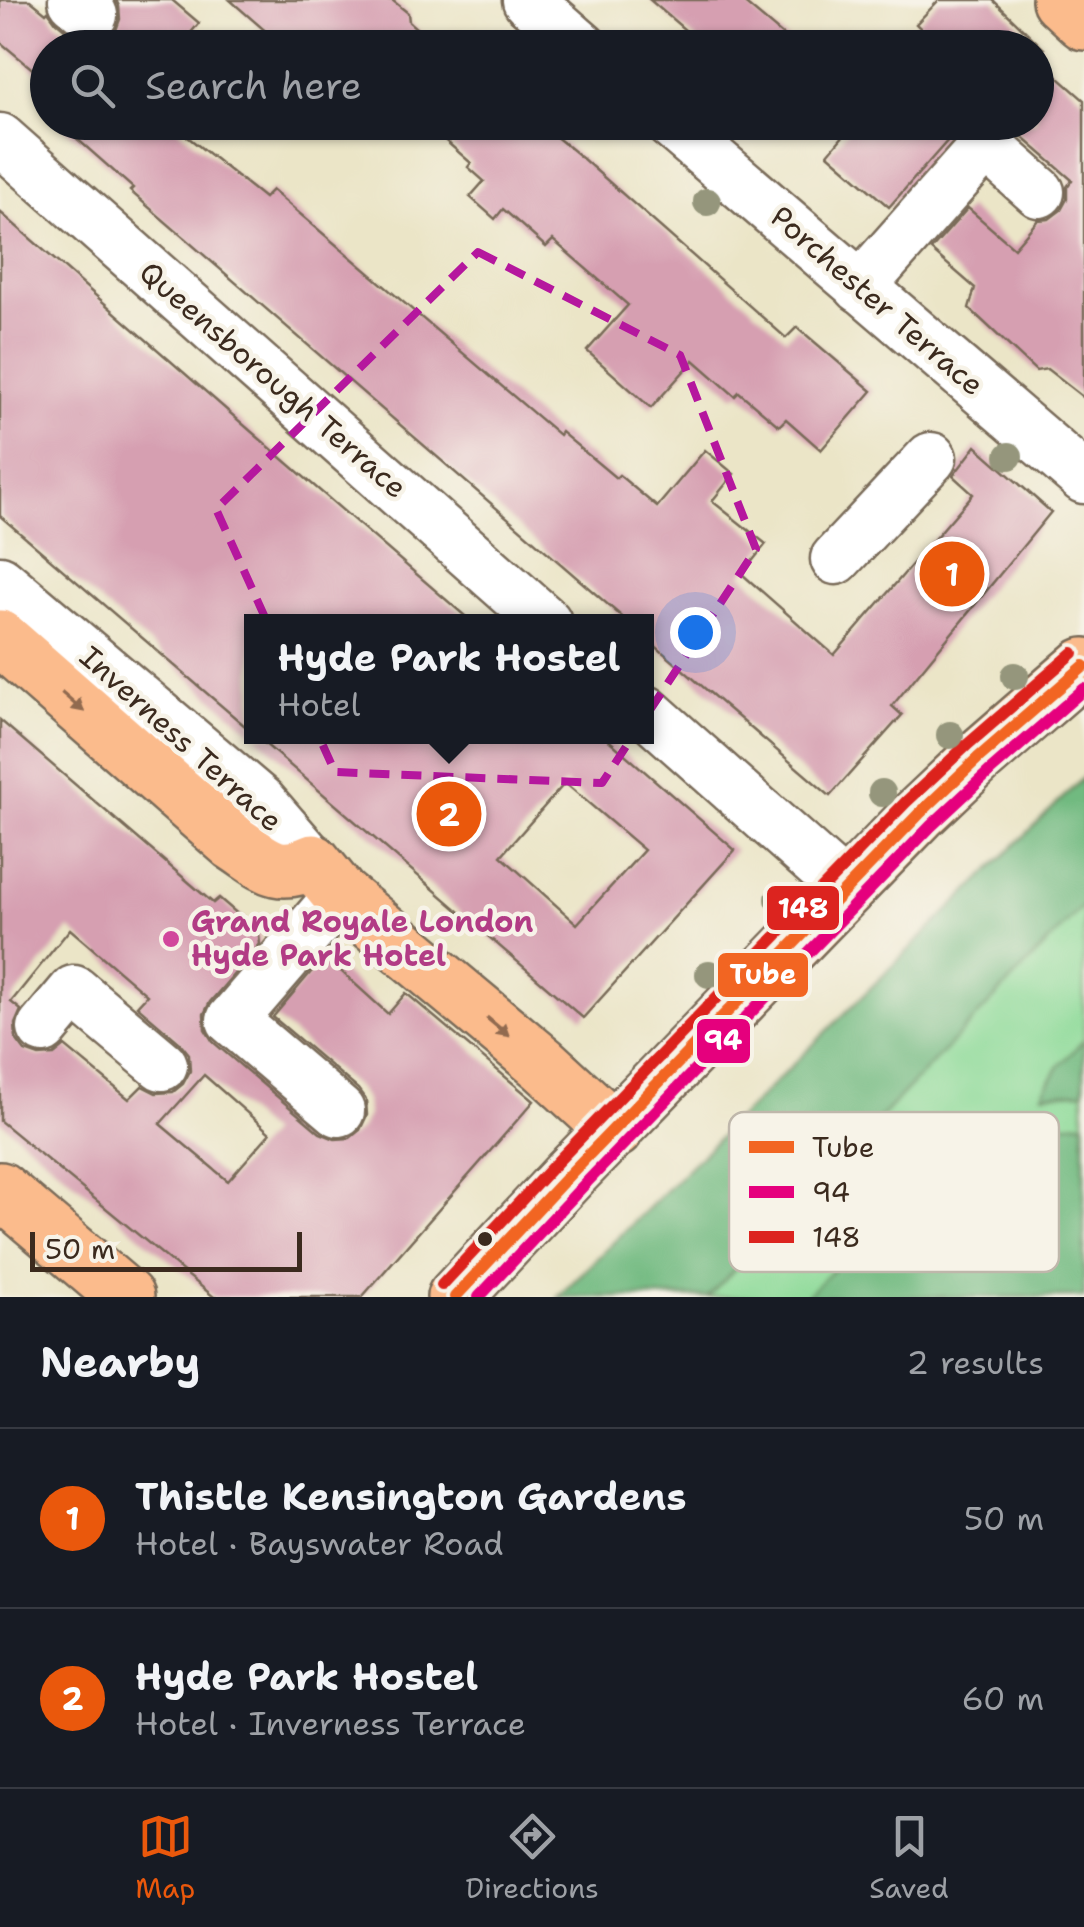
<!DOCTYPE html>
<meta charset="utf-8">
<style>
:root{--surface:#171b24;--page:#242831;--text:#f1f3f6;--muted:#9ea1a6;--line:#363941;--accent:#ea580c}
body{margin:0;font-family:"Shantell Sans",sans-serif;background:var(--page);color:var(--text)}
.scale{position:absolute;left:30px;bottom:25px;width:272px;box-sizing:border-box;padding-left:10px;border:5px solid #3b2a1e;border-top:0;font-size:28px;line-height:35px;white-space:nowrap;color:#3b2a1e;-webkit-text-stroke:8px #f7f3e8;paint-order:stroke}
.you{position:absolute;left:695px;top:632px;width:35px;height:35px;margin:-25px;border:8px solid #fff;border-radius:50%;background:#1a73e8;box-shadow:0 0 0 15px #1a73e833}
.badge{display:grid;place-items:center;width:65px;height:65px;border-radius:50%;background:var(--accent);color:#fff;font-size:32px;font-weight:700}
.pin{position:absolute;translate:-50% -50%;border:5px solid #fff;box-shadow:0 2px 10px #0006}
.popup{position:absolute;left:244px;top:614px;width:410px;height:130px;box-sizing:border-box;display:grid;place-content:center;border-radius:0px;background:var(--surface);filter:drop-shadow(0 2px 8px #0005);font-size:32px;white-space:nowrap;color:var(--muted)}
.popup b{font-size:38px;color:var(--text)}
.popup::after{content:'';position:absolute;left:50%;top:100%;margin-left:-20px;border:20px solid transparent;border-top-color:var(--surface)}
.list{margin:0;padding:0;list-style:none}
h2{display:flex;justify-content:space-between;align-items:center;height:130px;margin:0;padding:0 40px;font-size:42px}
h2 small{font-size:32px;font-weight:400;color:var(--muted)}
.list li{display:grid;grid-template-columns:65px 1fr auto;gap:30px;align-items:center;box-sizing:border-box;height:180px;padding:0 40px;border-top:2px solid var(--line)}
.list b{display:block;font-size:38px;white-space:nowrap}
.list p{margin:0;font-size:32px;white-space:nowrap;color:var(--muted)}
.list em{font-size:32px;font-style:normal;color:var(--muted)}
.icon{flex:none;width:55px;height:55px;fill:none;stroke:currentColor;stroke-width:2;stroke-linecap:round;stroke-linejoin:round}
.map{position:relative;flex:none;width:1084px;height:1297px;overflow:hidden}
.search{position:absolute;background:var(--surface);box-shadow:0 2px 8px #0004;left:30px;right:30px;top:30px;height:110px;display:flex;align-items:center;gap:25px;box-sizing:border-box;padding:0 35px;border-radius:55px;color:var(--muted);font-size:38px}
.sheet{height:490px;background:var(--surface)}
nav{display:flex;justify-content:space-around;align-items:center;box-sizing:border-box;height:140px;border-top:2px solid var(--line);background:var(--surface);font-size:28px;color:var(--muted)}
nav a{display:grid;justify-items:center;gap:5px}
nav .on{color:var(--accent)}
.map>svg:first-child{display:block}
.green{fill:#8cda98;stroke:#64825b;stroke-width:2.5}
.forest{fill:#71ba80;stroke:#56724f;stroke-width:2.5}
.building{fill:#d69fb1;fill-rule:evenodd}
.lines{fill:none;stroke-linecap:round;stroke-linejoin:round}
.minor-casing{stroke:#796b59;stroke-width:55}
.major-casing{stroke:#796b59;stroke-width:60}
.minor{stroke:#fff;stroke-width:50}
.major{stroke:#fbbb8c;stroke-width:55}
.bus-1-casing{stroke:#f7f3e8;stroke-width:20}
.bus-2-casing{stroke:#f7f3e8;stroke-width:20}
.bus-3-casing{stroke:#f7f3e8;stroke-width:20}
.bus-1{stroke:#f26522;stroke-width:12}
.bus-2{stroke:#e5007d;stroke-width:12}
.bus-3{stroke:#dc241f;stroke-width:12}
.tree{fill:#95967b}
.oneway{fill:#916b50}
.marked{fill:none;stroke:#b5179e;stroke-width:8;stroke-dasharray:20 12;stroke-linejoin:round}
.hotel-dot{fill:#d1479c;stroke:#f7f3e8;stroke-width:4}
.bus-dot{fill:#3b2a1e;stroke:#f7f3e8;stroke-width:4}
.labels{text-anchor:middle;stroke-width:9;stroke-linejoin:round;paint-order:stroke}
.street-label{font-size:30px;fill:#3b2a1e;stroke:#f7f3e8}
.hotel-label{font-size:30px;font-weight:bold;fill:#b23c85;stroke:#f7f3e8;text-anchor:start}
.key{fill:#f7f3e8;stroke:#bfb7ab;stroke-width:2.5}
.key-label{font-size:28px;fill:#3b2a1e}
.line-badge{stroke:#f7f3e8;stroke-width:4}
.badge-label{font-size:28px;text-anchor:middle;font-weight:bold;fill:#fff}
</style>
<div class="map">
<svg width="1084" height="1297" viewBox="0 0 1084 1297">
<rect width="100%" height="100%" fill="#f7f3e8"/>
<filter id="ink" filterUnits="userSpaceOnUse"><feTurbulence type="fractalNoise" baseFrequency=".01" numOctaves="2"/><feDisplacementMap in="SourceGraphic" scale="20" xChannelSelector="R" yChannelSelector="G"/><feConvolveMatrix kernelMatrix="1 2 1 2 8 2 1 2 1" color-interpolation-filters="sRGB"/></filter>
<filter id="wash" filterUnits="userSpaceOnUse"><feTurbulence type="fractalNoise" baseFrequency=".0048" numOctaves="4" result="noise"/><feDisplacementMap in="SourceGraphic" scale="40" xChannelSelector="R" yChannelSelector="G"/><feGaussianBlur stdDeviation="2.25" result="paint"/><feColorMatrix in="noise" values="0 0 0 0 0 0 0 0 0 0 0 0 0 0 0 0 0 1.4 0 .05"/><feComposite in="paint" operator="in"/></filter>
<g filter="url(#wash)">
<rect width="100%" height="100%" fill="#ebe5c7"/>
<path class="green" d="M1084,777v520h-526z"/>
<g class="forest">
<path d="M1084,777v128l-376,392h-150z"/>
<path d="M1084,1040v50l-2,2 -40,2 17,-28z"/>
<path d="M1084,1122v175h-279l175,-169z"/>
</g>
<g id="blocks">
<g class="building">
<path d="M0,0h30l16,13 2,-2 8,11 18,15 14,6 15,-1 12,-9 5,-14 -1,-13 -3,-6h56l27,23 -21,25h-130v34l-48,-40z"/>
<path d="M230,0h162l16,13 1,9 30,26h-154z"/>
<path d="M650,0h91l57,48h-92z"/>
<path d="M939,0h54l50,48h-102l-25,-24z"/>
<path d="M1036,58l48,42v298l-37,-29 -11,2 -67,-63 6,-20 -44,-38 37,-42 46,40 24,-28 11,-1 12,-9 6,-11v-12l5,-7 -67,-58h31z"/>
<path d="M58,122h111l95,76 8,-8 287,245 2,-3 55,46 3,-3 38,32 48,-57 29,24 -22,27 54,43 -24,30 92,81 139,-161 -20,-18 23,-30 75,66 -159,194 10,9 -72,81 -184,-158v-16h-18l-498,-431 3,-3z"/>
<path d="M424,122h114l44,36 204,180 11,-11 75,64 -51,59 -35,-31 -7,7 -40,-34 -4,4 -41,-36 -43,48 -64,-57 41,-46 -75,-65 -7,7 -43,-38 -8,10 -25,-22 14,-16 -16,-14 3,-4z"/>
<path d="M855,122h109l-75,85 -61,-53z"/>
<path d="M0,212l253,221 219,189h-220v110l-252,-216z"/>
<path d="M0,720l213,183 6,-5 35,30 5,7 1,9 -50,58 -6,12 1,15 8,13 107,91 15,6 15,-1 10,-8 7,-15 -1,-15 -8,-11 -85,-72 50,-59 8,4 57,52 18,-21 128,108 -172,196h-148l-214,-176zM70,929l77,66 -10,11 43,37 9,11 1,17 -7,13 -10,8 -17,1 -14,-7 -13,13 -64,-53 -11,9 -15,1 -14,-5 -9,-12 -1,-15 6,-14 -10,-8zM204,1075l66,58 -42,48 -68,-57z"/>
<path d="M256,736h348l131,114 -152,168zM565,783l79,67 -67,74 -76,-68z"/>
</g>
</g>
</g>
<g filter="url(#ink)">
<use href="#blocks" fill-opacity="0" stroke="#796b59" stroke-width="2.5"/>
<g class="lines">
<defs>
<g id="minor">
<path d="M74,0l18,15"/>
<path d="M528,0l55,48"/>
<path d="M669,122l415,356"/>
<path d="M0,139l546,483"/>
<path d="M860,287l126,-142 53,47"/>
<path d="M836,559l95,-101"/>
<path d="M0,581l261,221 52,60"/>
<path d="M646,711l200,178"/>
<path d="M43,1028l31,-37 88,74"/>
<path d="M339,1111l-107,-91 108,-125"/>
</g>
<g id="major">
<path d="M1060,0l24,22"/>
<path d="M0,638l234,205c31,20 41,36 79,19l27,33 203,169 72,66"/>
<path d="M0,1190l126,107"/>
<path d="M455,1297l116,-124 348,-359 59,-56 106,-92"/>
</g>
</defs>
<use href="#minor" class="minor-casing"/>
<use href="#major" class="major-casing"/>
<use href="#minor" class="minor"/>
<use href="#major" class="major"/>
<defs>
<path id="bus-1" d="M455,1297l116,-124 348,-359 59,-56 106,-92"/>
<path id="bus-2" d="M479,1297l105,-112 347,-359 59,-55 94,-82"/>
<path id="bus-3" d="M442,1285l116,-124 348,-359 61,-57 106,-92"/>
</defs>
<use href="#bus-1" class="bus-1-casing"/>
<use href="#bus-2" class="bus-2-casing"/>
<use href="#bus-3" class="bus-3-casing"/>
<use href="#bus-1" class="bus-1"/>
<use href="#bus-2" class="bus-2"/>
<use href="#bus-3" class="bus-3"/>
</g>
<g class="tree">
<circle cx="707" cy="202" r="14"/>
<circle cx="1009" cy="456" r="14"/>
<circle cx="1015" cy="676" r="14"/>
<circle cx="950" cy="735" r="14"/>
<circle cx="882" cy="793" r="14"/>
<circle cx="779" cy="899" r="14"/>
<circle cx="709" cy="974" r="14"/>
</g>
<defs><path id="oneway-solid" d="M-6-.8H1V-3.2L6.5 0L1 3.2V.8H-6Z" transform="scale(2.5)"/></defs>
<g class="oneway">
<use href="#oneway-solid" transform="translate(73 702) rotate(41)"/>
<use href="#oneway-solid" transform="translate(498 1027) rotate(40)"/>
</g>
</g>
<path class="marked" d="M478,252l202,103 76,194 -154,234 -267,-11 -119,-263z"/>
<circle class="hotel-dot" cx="171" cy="939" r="10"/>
<circle class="bus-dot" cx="485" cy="1239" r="9"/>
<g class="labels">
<g class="street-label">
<text transform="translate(877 301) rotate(41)" y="10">Porchester Terrace</text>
<text transform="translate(273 380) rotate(41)" y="10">Queensborough Terrace</text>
<text transform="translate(181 739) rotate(42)" y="10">Inverness Terrace</text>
</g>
<g class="hotel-label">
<text x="191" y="932">Grand Royale London<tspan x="191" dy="34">Hyde Park Hotel</tspan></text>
</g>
</g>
<rect x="729" y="1112" width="330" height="160" rx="15" class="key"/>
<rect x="749" y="1141" width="45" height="12" fill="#f26522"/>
<rect x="749" y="1186" width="45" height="12" fill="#e5007d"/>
<rect x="749" y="1231" width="45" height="12" fill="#dc241f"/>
<g class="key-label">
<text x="812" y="1157">Tube</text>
<text x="812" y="1202">94</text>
<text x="812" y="1247">148</text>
</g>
<g class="line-badge">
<rect x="765" y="884" width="76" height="48" rx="10" fill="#dc241f"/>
<rect x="716" y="951" width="94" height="48" rx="10" fill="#f26522"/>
<rect x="695" y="1017" width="57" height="48" rx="10" fill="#e5007d"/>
</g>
<g class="badge-label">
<text x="803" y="918">148</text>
<text x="763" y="984">Tube</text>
<text x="723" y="1050">94</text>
</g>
</svg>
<div class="scale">50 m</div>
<div class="you"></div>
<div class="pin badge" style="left:952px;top:574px">1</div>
<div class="pin badge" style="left:449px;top:814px">2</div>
<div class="popup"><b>Hyde Park Hostel</b>Hotel</div>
<div class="search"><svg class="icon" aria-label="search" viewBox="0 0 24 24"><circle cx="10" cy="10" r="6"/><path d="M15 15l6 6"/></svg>Search here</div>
</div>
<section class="sheet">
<h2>Nearby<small>2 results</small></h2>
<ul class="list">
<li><span class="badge">1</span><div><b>Thistle Kensington Gardens</b><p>Hotel · Bayswater Road</p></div><em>50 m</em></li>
<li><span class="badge">2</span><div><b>Hyde Park Hostel</b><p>Hotel · Inverness Terrace</p></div><em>60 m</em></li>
</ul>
</section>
<nav>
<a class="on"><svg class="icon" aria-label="map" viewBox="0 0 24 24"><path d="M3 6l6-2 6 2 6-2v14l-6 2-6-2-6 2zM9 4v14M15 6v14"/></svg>Map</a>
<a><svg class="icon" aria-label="directions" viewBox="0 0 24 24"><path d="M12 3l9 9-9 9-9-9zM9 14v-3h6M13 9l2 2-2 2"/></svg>Directions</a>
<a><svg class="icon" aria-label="saved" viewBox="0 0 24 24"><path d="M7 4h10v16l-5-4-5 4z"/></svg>Saved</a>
</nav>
